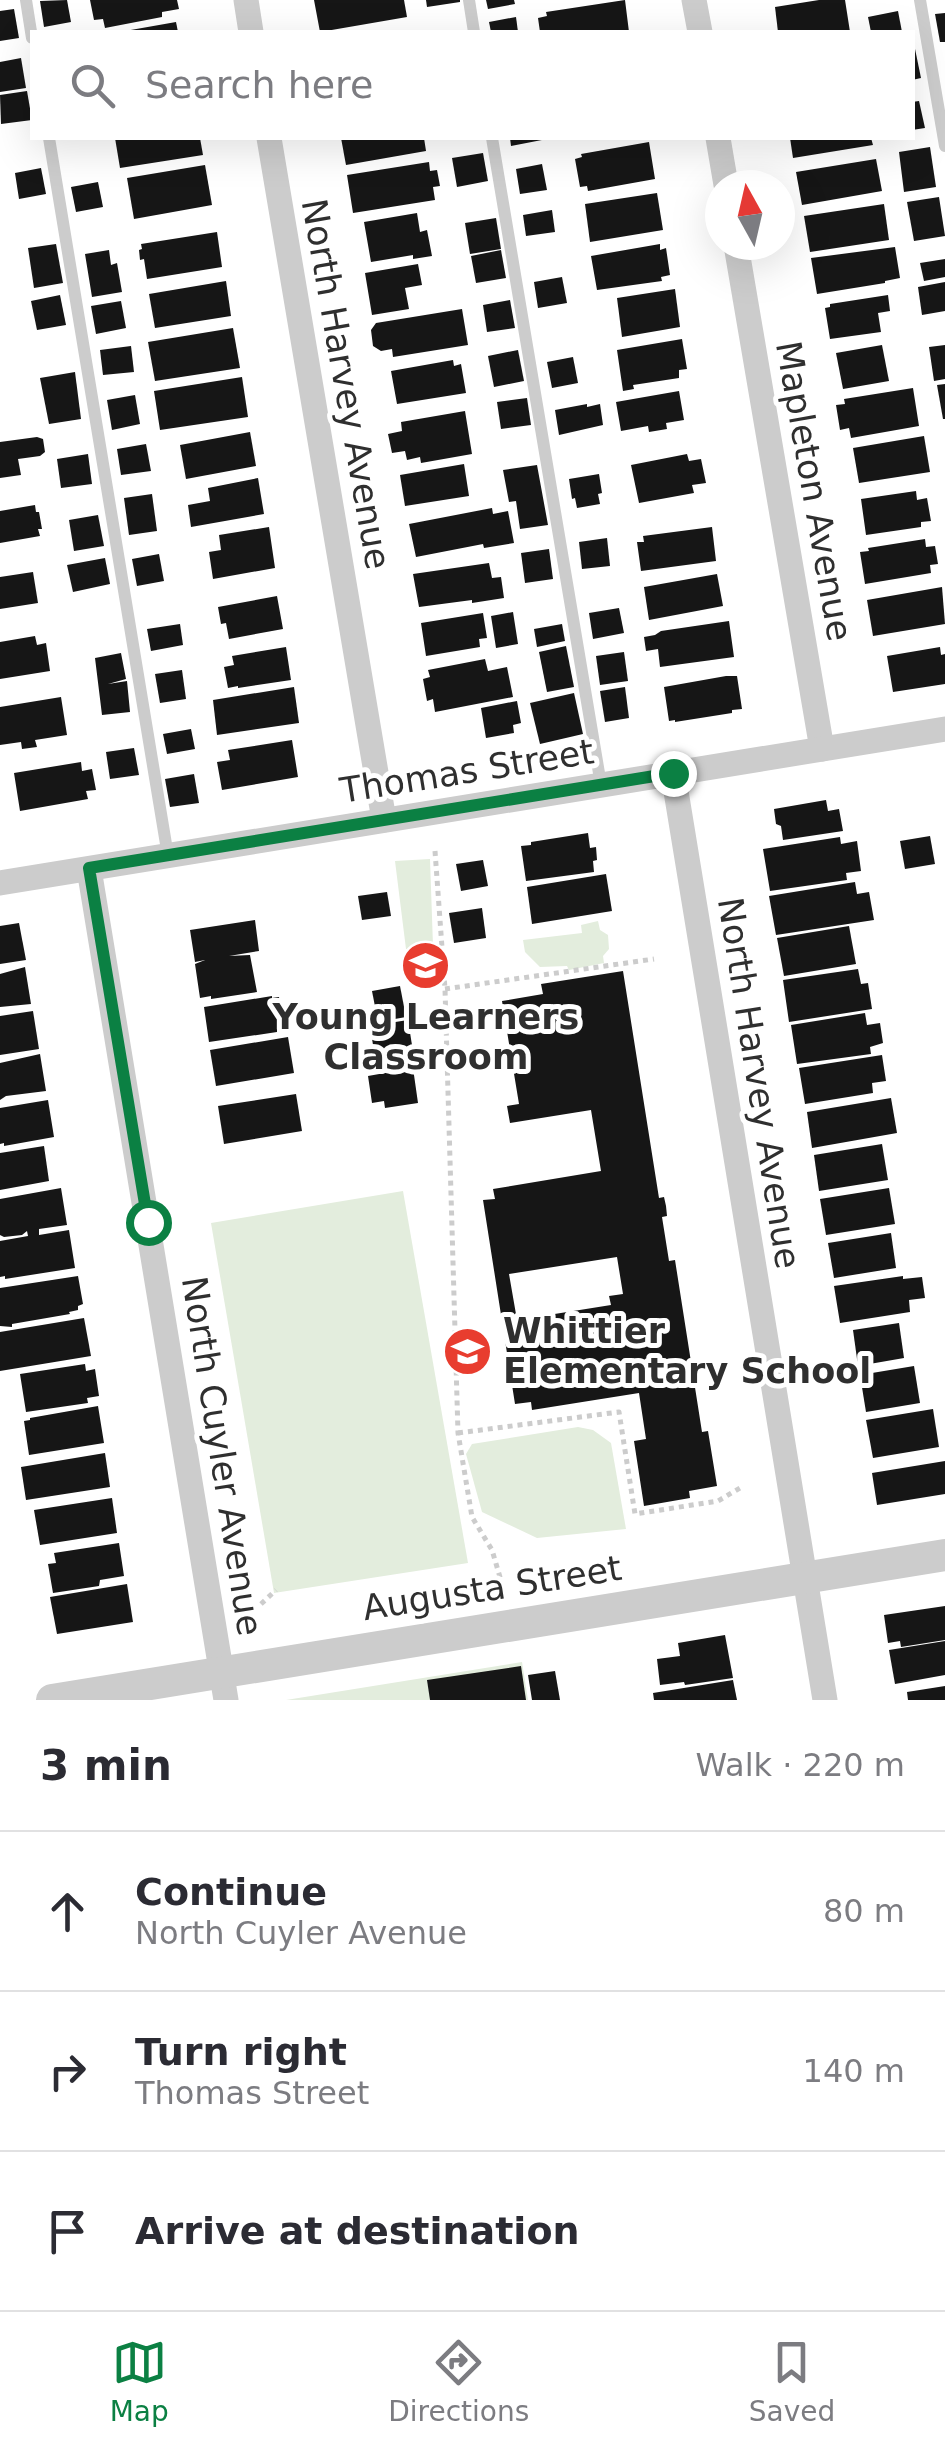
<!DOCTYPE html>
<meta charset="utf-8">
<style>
:root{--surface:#fff;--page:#f2f2f3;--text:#2b2b33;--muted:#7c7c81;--line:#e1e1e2;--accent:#0b8043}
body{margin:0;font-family:"DejaVu Sans",sans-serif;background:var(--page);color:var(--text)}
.compass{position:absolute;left:705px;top:170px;width:90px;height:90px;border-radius:50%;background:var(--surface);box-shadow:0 10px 40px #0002;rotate:352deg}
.stop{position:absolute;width:30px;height:30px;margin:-22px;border:8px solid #0b8043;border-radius:50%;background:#fff}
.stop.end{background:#0b8043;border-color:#fff;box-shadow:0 2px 10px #0008}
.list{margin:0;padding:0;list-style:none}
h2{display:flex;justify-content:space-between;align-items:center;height:130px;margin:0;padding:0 40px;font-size:42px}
h2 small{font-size:32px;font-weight:400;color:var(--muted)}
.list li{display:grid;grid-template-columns:65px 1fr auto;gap:30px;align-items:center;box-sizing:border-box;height:160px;padding:0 40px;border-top:2px solid var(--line)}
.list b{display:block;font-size:38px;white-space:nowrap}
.list p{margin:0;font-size:32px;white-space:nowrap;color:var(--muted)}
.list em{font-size:32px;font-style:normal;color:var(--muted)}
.icon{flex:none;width:55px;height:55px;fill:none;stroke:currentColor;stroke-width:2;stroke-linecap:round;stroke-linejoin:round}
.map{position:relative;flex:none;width:945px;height:1700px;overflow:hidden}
.search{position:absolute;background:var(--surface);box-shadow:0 10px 40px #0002;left:30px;right:30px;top:30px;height:110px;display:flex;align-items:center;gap:25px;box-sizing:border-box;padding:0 35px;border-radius:0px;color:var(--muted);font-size:38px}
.sheet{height:610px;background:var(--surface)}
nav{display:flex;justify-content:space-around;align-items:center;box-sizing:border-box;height:140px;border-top:2px solid var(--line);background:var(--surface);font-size:28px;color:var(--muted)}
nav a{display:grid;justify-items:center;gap:5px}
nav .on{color:var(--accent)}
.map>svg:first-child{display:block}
.green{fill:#e3eddd}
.building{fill:#161616;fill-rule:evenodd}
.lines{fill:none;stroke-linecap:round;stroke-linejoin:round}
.path{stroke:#ccc;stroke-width:5;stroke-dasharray:5 5;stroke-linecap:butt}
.service{stroke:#ccc;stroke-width:12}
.minor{stroke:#ccc;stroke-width:25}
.tertiary{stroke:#ccc;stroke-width:32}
.route{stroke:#0b8043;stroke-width:12}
.labels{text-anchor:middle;stroke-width:10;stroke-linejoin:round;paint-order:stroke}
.street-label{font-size:35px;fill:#2f2f2f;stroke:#fff}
.poi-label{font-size:35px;font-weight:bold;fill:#2f2f2f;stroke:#fff}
</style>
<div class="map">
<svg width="945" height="1700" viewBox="0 0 945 1700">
<rect width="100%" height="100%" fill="#fff"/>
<g class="green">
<path d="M430,859l3,87 -27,3 -11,-88z"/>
<path d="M598,921l2,9 8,5 1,14 -6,7 1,7 -35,7 -2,-4 -27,1 -15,-15 -2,-12 59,-7 -1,-8z"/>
<path d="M403,1191l65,372 -194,30 -63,-370z"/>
<path d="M578,1427l15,3 18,13 15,86 -89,9 -55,-26 -16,-58 6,-10z"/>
<path d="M522,1662l6,38h-242z"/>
</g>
<g class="building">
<path d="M67,0l4,22 -27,5 -4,-26z"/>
<path d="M90,0h87l2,9 -17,3v5l-57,11 -2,-9 -9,1z"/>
<path d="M314,0h90l3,17 -87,15z"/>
<path d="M426,0h34v2l-33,5z"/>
<path d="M486,0h28l1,4 -27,5z"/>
<path d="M625,0l4,32h-89l-2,-14 9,-2 -1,-4z"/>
<path d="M819,0h26l5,32h-72l-3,-25z"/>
<path d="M14,9l5,29 -19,3v-30z"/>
<path d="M898,11l4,21h-31l-3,-15z"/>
<path d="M945,13v29h-5l-5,-28z"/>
<path d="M516,17l2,15h-27l-2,-10z"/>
<path d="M176,22l2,10h-53v-1z"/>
<path d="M912,44h2l7,34 -9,2z"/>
<path d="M21,58l5,30 -26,4v-30z"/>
<path d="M27,91l5,29 -31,4 -1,-29z"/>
<path d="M919,101l6,27 -13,2v-28z"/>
<path d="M115,138h85l3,17 -83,13z"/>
<path d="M341,138h83l2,13 -80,14z"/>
<path d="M510,138h37v1l-36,7z"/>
<path d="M790,138h81l2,7 -80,13z"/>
<path d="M649,142l6,37 -67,12 -1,-5 -7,1 -5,-28 7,-2 -1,-3z"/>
<path d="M930,147l6,40 -32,5 -5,-40z"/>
<path d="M483,153l5,28 -31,6 -5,-29z"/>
<path d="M876,159l6,32 -80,14 -6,-33z"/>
<path d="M429,162l1,9 7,-1 3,16 -7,1 2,13 -82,13 -6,-38z"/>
<path d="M542,164l5,26 -27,4 -4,-25z"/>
<path d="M205,165l7,40 -78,14 -7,-41z"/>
<path d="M41,168l5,26 -27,5 -4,-26z"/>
<path d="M98,182l5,25 -27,5 -5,-25z"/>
<path d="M657,193l6,37 -73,12 -5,-38z"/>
<path d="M939,197l6,39 -31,5 -7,-39z"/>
<path d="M884,204l5,36 -79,12 -6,-36z"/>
<path d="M552,210l3,22 -29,4 -3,-21z"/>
<path d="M417,213l3,19 7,-2 5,26 -19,3v-4l-42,7 -7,-40z"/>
<path d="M496,218l5,31 -31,5 -5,-31z"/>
<path d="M217,232l5,35 -75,12 -3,-20 -4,1 -1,-10 3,-1 -1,-5z"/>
<path d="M56,244l7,39 -29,5 -6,-40z"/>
<path d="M660,244v6l6,-2 4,27 -9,2 1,4 -65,9 -6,-34z"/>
<path d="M895,247l5,31 -15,3v2l-68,11 -6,-36z"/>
<path d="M109,250l2,15 6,-2 5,29 -30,5 -7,-43z"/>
<path d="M501,250l5,28 -30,5 -5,-27z"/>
<path d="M945,259v18l-21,4 -4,-18z"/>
<path d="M418,264l4,21 -17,3 4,21 -37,6 -7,-42z"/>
<path d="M562,277l5,26 -29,5 -4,-26z"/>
<path d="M226,281l5,35 -76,12 -6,-34z"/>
<path d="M945,282v29l-23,4 -4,-28z"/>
<path d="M675,289l5,38 -58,10 -5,-39z"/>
<path d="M60,295l6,30 -29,5 -6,-29z"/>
<path d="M888,295l2,16 -12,2 3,19 -51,7 -5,-31 5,-1v-3z"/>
<path d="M510,300l5,28 -28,4 -4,-27z"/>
<path d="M121,301l5,27 -30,6 -5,-28z"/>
<path d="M462,309l6,36 -75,12 -1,-8 -11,2 -8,-5 -2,-16 5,-7z"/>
<path d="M233,328l7,40 -85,13 -7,-39z"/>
<path d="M682,339l5,30 -8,1v8l-46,7 1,4 -11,2 -6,-41z"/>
<path d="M882,345l7,36 -46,8 -7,-36z"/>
<path d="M945,345v34l-11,2 -5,-34z"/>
<path d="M131,346l3,26 -31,3 -3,-25z"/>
<path d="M518,350l6,31 -30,6 -6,-31z"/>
<path d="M573,357l5,26 -26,5 -5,-26z"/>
<path d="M453,360l1,6 7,-2 5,29 -69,11 -6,-33z"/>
<path d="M75,372l6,47 -32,5 -9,-46z"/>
<path d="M242,377l6,40 -88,13 -6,-39z"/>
<path d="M945,384v35h-2l-6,-34z"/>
<path d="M913,388l6,38 -68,12 -2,-10 -9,2 -4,-25 9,-1 -1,-5z"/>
<path d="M679,391l5,29 -18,3 1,6 -18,3 -1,-6 -27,5 -5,-29z"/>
<path d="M135,395l5,29 -28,6 -5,-30z"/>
<path d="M527,398l4,27 -30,4 -4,-27z"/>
<path d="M587,404v3l13,-3 3,21 -44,10 -4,-25z"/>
<path d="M465,411l7,43 -51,9 -1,-6 -13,3 -2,-9 -13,2 -4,-19 14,-3 -1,-9z"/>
<path d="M250,432l6,34 -70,13 -6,-34z"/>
<path d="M924,436l6,36 -71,11 -6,-35z"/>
<path d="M37,437l6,2 2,13 -5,4 -22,3 3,16 -21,3v-36z"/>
<path d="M146,444l5,27 -30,4 -4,-26z"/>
<path d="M88,454l4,30 -31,4 -4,-29z"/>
<path d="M687,454l2,7 12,-2 5,24 -14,2 2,8 -55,10 -8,-38z"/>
<path d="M464,464l5,32 -64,10 -5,-31z"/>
<path d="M537,465l11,60 -28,4 -4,-28 -7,1 -6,-32z"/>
<path d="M599,474l3,19 -4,1 2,10 -23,4 -2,-10 -3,1 -3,-20z"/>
<path d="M258,478l6,36 -73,13 -3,-22 22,-4 -2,-13z"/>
<path d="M916,491l1,9 10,-2 4,23 -10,1v5l-55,8 -5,-36z"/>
<path d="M152,494l5,37 -28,4 -5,-37z"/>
<path d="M35,505l1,7h3l3,17h-4l2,7 -40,7v-32z"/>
<path d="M492,508l1,6 15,-3 6,32 -30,5 -1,-4 -67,13 -7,-33z"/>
<path d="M98,515l6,31 -30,5 -5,-31z"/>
<path d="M269,527l6,41 -62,11 -4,-27 12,-2 -2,-15z"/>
<path d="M712,527l4,34 -75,10 -4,-29h7l-1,-6z"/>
<path d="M607,538l3,28 -28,3 -3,-27z"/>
<path d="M925,539l1,8 9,-1 3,18 -8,1 1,8 -66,11 -5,-32 9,-1 -1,-3z"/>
<path d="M549,549l4,30 -28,4 -4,-30z"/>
<path d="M159,554l5,27 -27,5 -5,-27z"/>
<path d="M105,558l5,26 -37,8 -6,-27z"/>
<path d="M489,563l3,15 9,-1 3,21 -32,5v-3l-53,7 -6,-33z"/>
<path d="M33,572l5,31 -38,6v-32z"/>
<path d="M717,574l6,32 -74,14 -5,-33z"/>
<path d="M942,587l3,37 -72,12 -6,-36z"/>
<path d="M277,596l6,33 -54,10 -3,-16 -5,1 -3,-17z"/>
<path d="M619,608l5,25 -31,6 -4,-26z"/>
<path d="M513,612l5,32 -22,4 -5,-32z"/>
<path d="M483,613l4,25 -8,1 1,8 -54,9 -5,-33z"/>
<path d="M729,621l5,36 -74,10 -2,-18 -12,2 -2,-14 11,-2 6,-4z"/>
<path d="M180,624l3,21 -32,6 -4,-22z"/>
<path d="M562,624l3,17 -28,6 -3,-18z"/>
<path d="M35,636l2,9 9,-2 4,28 -50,8v-37z"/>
<path d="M566,646l8,41 -27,5 -8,-40z"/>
<path d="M286,647l5,33 -53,8v-2l-10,2 -4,-21 10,-2 -2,-9z"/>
<path d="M940,647l1,8 4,-1v30l-52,8 -6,-36z"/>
<path d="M624,652l4,29 -28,4 -4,-29z"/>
<path d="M121,653l5,26 -18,5 19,-3 3,31 -28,3 -7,-57z"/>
<path d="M485,659l3,12 19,-4 6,30 -78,15 -2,-13 -6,2 -4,-22 7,-2 -2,-7z"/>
<path d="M182,670l4,29 -26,4 -5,-29z"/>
<path d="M726,676h11l5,33 -10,1v3l-57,9v-2l-6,1 -5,-34z"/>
<path d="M294,687l5,36 -82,12 -4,-35z"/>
<path d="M625,687l4,31 -24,4 -5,-31z"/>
<path d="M574,693l9,41 -43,10 -10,-41z"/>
<path d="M61,697l6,38 -32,5 2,7 -15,2 -1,-7 -21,3v-38z"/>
<path d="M517,701l4,22 -8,2 1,8 -28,5 -5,-30z"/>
<path d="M191,729l4,20 -28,5 -4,-20z"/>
<path d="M292,740l6,37 -76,13 -5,-28 13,-2 -2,-10z"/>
<path d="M134,748l5,27 -29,4 -4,-27z"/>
<path d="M81,762l1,9 10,-2 4,21 -10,1 2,8 -68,12 -6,-38z"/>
<path d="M194,774l5,29 -29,4 -5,-28z"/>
<path d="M826,800l2,11 11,-2 4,22 -60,9 -2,-14 -5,-2 -2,-15z"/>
<path d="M588,833l2,15 6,-1 1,13 -4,1 1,11 -68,9 -5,-35 10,-1v-3z"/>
<path d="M930,836l5,28 -30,5 -5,-28z"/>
<path d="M840,837l1,7 16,-3 4,30 -15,2 1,7 -77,11 -7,-42z"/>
<path d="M483,860l5,26 -27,5 -5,-27z"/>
<path d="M606,874l6,37 -80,13 -5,-37z"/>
<path d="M855,882l2,12 12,-2 5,28 -98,15 -7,-39z"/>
<path d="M387,892l4,24 -29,4 -4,-24z"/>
<path d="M482,908l4,30 -32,5 -5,-30z"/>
<path d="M255,920l4,31 -30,5 21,-1 7,37 -46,7v-3l-11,2 -5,-34 10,-4 -10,2 -5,-32z"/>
<path d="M19,923l7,37 -26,4v-38z"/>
<path d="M849,926l7,38 -72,12 -7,-38z"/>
<path d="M433,950l4,26 -19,3 -4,-26z"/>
<path d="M25,967l6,37 -31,3v-33z"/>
<path d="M858,969l3,15 7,-1 4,26 -83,13 -6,-42z"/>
<path d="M623,971l36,227 5,-1 2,9 1,10 -5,1 7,44 6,-1 27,172 6,-1 9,55 -28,5 1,7 -46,8 -10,-65 12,-2 -7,-46 -107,17 -1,-8 -16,2 -32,-204 12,-1 -2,-10 108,-18 -10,-61 -81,13 -3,-17 12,-2 -17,-103 41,-7 -2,-10zM617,1257l6,37 -14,2 2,9 -94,15 -8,-46z"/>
<path d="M400,986l6,31 -28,5 -6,-31z"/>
<path d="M272,996v2l7,-1 5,30 -7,2v3l-68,10 -5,-35z"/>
<path d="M33,1011l6,38 -39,6v-39z"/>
<path d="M865,1013l2,12 13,-2 3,20 -13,4 1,7 -74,10 -6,-39z"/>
<path d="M408,1020l7,44 -38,6 -7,-44z"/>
<path d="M288,1037l6,36 -78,13 -6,-36z"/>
<path d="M40,1054l6,37 -40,5 -6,4v-37z"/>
<path d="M882,1055l4,26 -14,2 1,10 -68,11 -6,-36z"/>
<path d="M413,1068l5,35 -33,5 -1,-7 -12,2 -4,-27z"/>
<path d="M296,1094l6,37 -78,13 -6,-38z"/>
<path d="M891,1098l6,35 -85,15 -5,-36z"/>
<path d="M48,1100l6,37 -50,9v-3l-4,1v-36z"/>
<path d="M882,1144l6,36 -69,11 -5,-36z"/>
<path d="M44,1146l5,35 -49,9v-37z"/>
<path d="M61,1188l6,37 -28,4v6l30,-5 6,38 -70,11v-3l-5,1v-36l28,-5 -1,-5 -5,4 -18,2 -4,-2v-36z"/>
<path d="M889,1188l6,36 -69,11 -6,-36z"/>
<path d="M891,1233l5,35 -62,10 -6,-35z"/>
<path d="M78,1276l5,28 -5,2v4l-9,2 1,2 -58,10v3l-12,-1v-38z"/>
<path d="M903,1276v3l19,-2 3,21 -16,2 1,12 -70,11 -6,-37z"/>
<path d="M84,1318l7,38 -91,15v-39z"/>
<path d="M899,1323l5,35 -46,8 -5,-36z"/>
<path d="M85,1364l1,7 9,-2 4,27 -12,2 1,5 -62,9 -6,-38z"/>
<path d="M914,1366l6,37 -54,9 -6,-37z"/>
<path d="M98,1406l6,37 -75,12 -5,-34 6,-1v-2z"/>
<path d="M933,1409l6,38 -66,11 -7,-38z"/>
<path d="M105,1453l5,34 -84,13 -5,-33z"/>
<path d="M945,1461v33l-68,11 -5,-32z"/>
<path d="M112,1498l5,35 -77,12 -6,-35z"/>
<path d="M119,1543l5,33 -24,4 -1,6 -46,7 -5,-29 8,-1 -2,-10z"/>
<path d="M127,1584l6,38 -76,12 -7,-37z"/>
<path d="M945,1606v34l-44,7 -1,-6 -12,2 -4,-28z"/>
<path d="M725,1635l8,43 -48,7 -1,-3 -24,3 -3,-26 23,-3 -2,-13z"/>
<path d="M945,1641v34l-50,9 -6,-34z"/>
<path d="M521,1666l5,34h-96l-3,-20z"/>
<path d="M555,1671l5,29h-28l-4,-25z"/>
<path d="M733,1680l4,20h-83l-1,-7z"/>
<path d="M945,1686v14h-37l-1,-8z"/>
</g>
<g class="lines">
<g class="path">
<path d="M435,851l10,138 13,444 14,84 20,33 10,34"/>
<path d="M445,989l209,-30"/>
<path d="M458,1433l161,-21 16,102 83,-13 22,-13"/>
<path d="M261,1604l15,-14"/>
</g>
<g class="service">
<path d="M26,0l6,38"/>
<path d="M469,0l5,32"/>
<path d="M920,0l25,146"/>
<path d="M49,138l119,718"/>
<path d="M492,138l109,647"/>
</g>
<g class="minor">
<path d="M246,0l5,32"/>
<path d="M694,0l6,32"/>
<path d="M269,138l115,682"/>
<path d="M718,138l8,47"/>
<path d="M736,245l86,504"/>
<path d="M673,773l152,927"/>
<path d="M89,869l137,831"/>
<path d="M0,883l945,-154"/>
</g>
<path class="tertiary" d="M52,1700l893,-145"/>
</g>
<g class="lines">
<path class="route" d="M148,1222l-59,-354 584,-95"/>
</g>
<defs>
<symbol id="school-disc" viewBox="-11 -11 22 22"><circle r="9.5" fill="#e83d2f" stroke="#fff"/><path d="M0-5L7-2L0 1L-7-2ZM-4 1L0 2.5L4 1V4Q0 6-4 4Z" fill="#fff"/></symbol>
</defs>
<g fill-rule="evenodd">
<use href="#school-disc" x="398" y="938" width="55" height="55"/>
<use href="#school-disc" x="440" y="1324" width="55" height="55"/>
</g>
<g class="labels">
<g class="street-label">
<text transform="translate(346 384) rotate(80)" y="12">North Harvey Avenue</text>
<text transform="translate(814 491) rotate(80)" y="12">Mapleton Avenue</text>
<text transform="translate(467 771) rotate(-9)" y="12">Thomas Street</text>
<text transform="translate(759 1083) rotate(81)" y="12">North Harvey Avenue</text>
<text transform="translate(222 1456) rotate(81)" y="12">North Cuyler Avenue</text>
<text transform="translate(492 1588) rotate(-9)" y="12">Augusta Street</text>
</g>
<g class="poi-label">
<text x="426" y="1029">Young Learners<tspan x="426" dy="40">Classroom</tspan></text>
<text x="503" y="1343" text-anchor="start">Whittier<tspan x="503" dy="40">Elementary School</tspan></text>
</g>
</g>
</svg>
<svg class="compass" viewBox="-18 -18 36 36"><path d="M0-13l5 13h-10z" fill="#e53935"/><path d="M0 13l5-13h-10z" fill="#7c7c81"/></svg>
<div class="stop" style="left:148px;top:1222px"></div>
<div class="stop end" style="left:673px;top:773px"></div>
<div class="search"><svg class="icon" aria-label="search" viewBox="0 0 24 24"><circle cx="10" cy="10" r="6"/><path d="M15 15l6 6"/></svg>Search here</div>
</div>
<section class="sheet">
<h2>3 min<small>Walk · 220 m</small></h2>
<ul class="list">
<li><svg class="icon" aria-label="ahead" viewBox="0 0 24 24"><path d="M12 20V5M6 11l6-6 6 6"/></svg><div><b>Continue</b><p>North Cuyler Avenue</p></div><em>80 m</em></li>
<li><svg class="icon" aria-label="right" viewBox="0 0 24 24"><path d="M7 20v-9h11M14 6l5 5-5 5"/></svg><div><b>Turn right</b><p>Thomas Street</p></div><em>140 m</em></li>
<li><svg class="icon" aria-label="arrive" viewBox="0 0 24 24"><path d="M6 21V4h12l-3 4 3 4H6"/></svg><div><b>Arrive at destination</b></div></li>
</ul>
</section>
<nav>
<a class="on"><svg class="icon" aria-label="map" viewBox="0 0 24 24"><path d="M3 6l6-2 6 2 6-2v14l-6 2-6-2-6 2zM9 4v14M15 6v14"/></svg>Map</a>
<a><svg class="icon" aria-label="directions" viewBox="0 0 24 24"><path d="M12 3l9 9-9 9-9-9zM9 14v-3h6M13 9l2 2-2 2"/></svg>Directions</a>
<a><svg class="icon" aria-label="saved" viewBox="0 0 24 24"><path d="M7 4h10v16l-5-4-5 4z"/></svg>Saved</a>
</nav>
